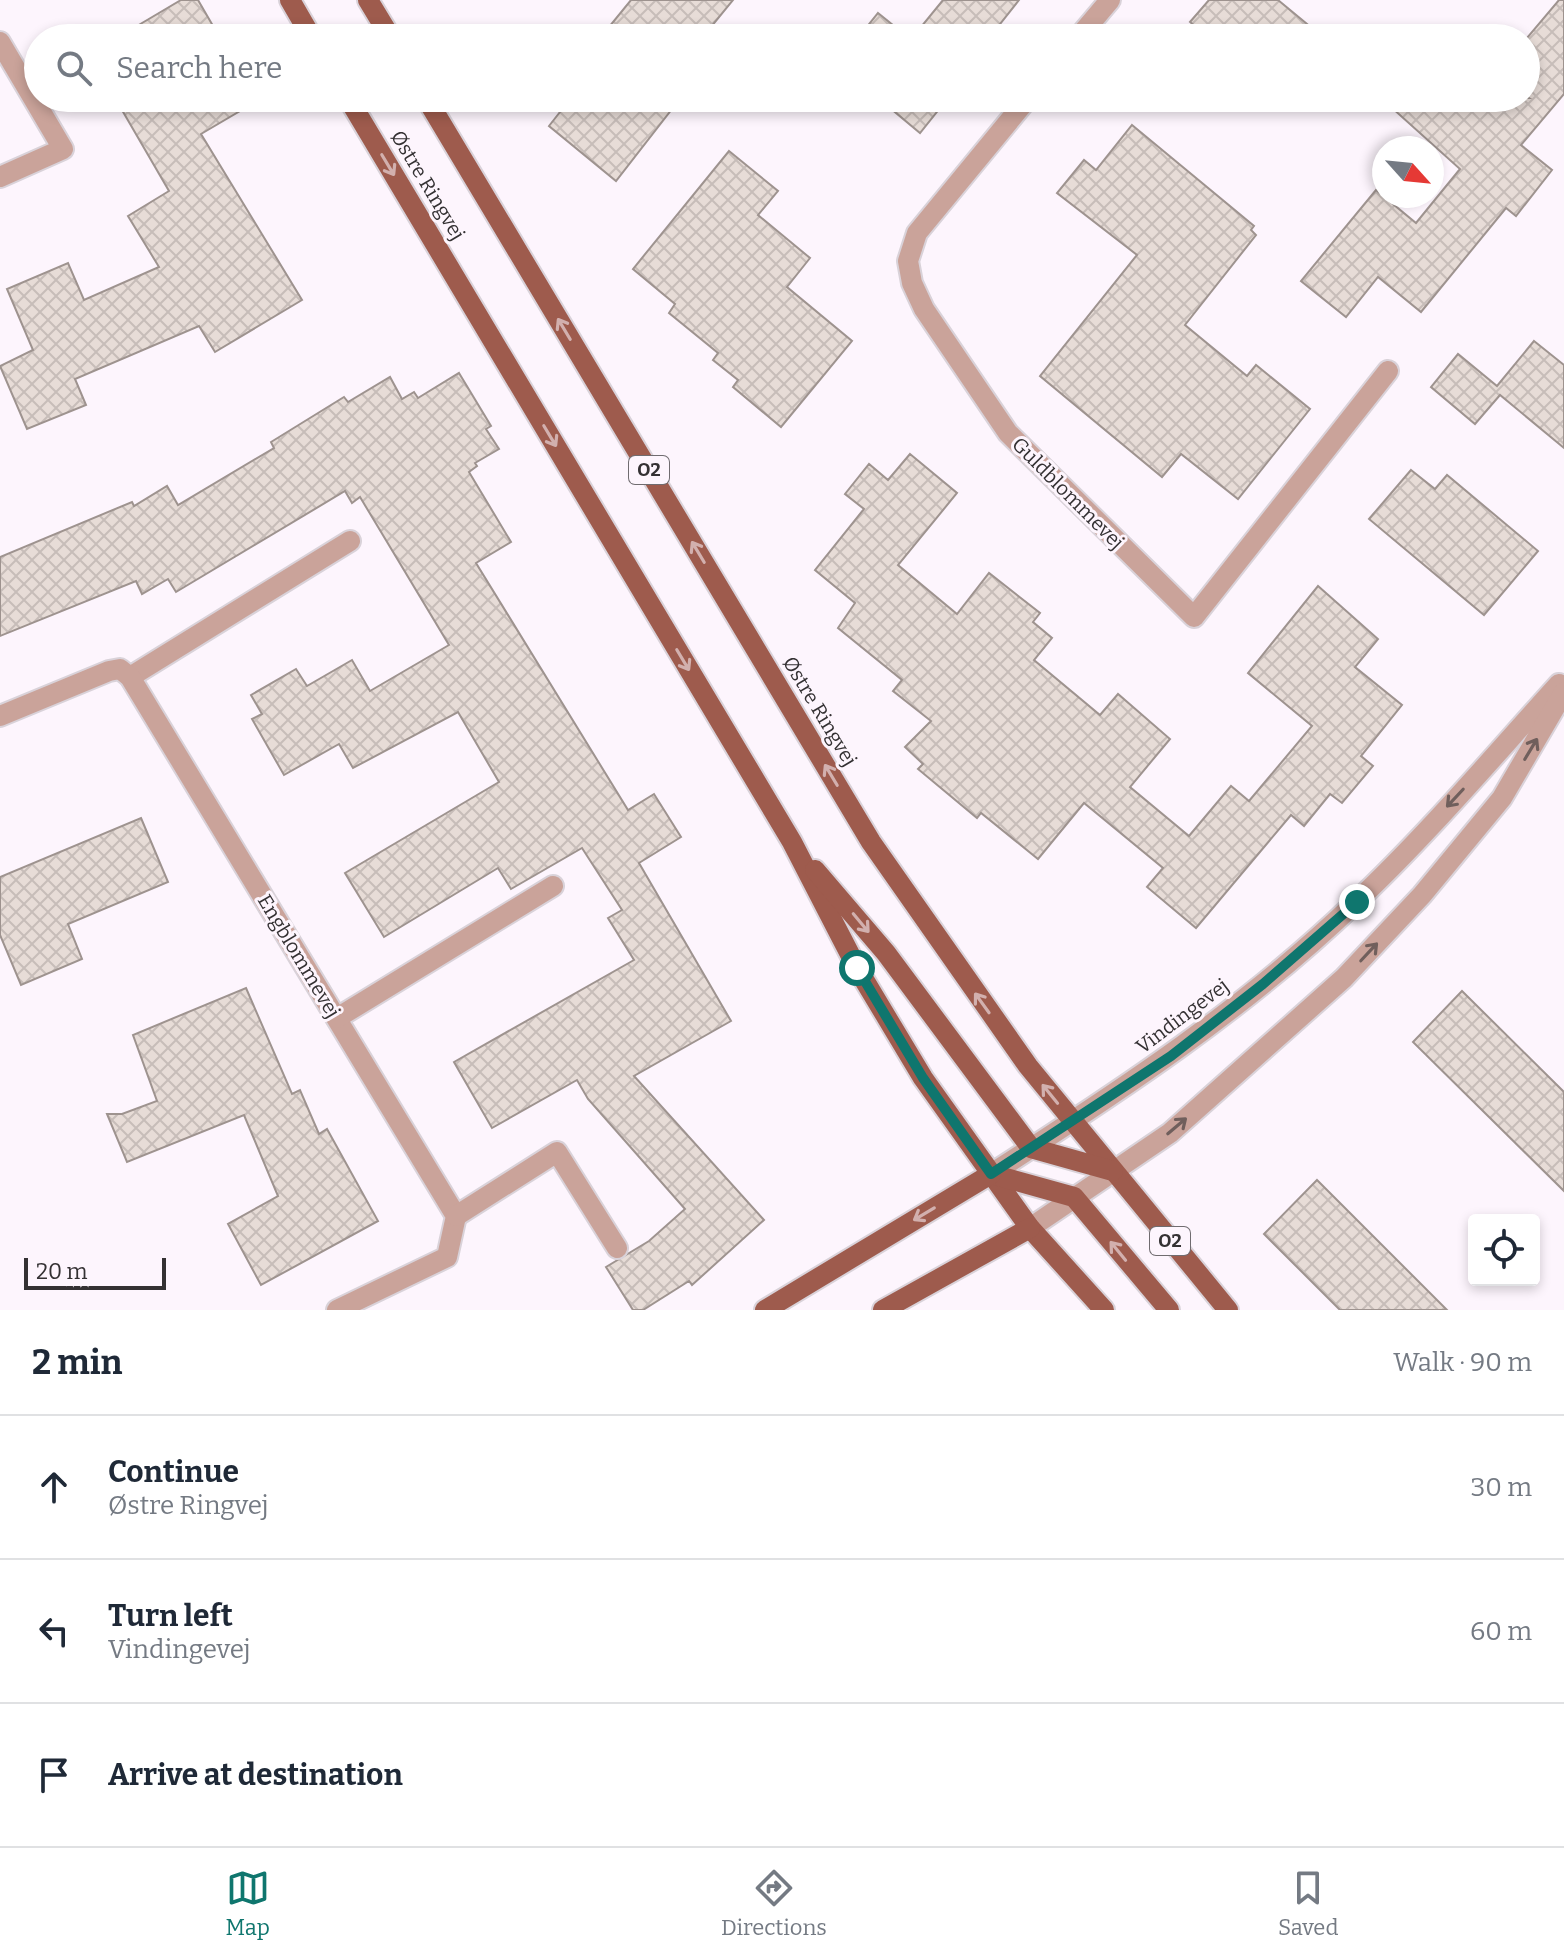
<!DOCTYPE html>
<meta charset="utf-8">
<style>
:root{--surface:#fff;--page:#f2f2f3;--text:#1f2937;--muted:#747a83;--line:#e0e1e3;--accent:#0f766e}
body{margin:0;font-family:Bitter,serif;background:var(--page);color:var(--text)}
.controls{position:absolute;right:24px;bottom:24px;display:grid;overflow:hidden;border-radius:8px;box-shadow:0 4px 12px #0003}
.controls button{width:72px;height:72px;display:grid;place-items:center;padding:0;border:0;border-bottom:2px solid var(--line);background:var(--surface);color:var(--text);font:40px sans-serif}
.compass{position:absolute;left:1372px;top:136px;width:72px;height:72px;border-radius:50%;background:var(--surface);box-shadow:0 4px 12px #0003;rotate:117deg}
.scale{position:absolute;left:24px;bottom:20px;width:142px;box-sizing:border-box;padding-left:8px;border:4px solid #343133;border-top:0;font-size:22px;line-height:28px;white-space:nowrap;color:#343133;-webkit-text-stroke:6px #fdf5fd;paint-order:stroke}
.stop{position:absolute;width:24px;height:24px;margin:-18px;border:6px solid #0f766e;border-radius:50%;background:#fff}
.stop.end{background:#0f766e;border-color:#fff;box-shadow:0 2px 8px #0008}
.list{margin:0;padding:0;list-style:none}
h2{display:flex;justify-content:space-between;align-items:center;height:104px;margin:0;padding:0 32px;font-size:34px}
h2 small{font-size:26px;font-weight:400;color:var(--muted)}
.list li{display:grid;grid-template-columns:52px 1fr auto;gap:24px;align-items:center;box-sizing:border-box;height:144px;padding:0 32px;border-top:2px solid var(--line)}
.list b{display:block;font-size:30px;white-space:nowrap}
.list p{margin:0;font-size:26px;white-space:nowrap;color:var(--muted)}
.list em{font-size:26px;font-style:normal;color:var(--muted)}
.icon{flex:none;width:44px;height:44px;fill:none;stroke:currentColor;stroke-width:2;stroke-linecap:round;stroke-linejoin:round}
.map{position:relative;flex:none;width:1564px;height:1310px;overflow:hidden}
.search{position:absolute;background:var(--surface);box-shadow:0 4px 12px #0003;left:24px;right:24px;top:24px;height:88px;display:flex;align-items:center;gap:20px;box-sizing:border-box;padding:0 28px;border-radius:44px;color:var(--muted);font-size:30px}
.sheet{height:536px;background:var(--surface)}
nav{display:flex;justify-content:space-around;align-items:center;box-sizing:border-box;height:112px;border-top:2px solid var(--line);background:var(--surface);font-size:22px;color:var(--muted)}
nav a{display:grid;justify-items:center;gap:4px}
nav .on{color:var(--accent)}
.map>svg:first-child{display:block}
.building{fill:url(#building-cross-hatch);stroke:#9e938f;stroke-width:2}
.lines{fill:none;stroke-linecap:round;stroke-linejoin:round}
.minor-casing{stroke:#d9d2d9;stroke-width:24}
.major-casing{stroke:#d9d2d9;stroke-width:24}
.minor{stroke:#caa39a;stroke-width:20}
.major{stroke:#9e5b4d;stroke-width:20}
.oneway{stroke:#d2b0ae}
.oneway2{stroke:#705f5c}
.route{stroke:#0f766e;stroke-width:10}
.labels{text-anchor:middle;stroke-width:6;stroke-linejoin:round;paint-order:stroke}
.shield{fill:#fdf5fd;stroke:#706c70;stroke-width:2}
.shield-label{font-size:18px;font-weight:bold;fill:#343133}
.street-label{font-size:20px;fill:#343133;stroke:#fdf5fd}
</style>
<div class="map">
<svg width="1564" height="1310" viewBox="0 0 1564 1310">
<defs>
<pattern id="building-cross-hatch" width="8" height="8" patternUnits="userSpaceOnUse" patternTransform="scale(2)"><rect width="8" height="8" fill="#e7dcd7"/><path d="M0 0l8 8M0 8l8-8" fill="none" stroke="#c7bdb9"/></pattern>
</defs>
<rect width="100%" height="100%" fill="#fdf5fd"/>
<g class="building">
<path d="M181,0h17l22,38h-76l-7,-12z"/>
<path d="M631,0h102l-31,38h-102z"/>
<path d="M943,0h76l-26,33 4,5h-85z"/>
<path d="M1209,0h69l46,38h-115l-19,-16z"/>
<path d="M1559,0h5v94l-43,51 31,25 -36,46 -10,-8 -85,104 -43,-35 -32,40 -45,-36 75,-91 40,33 44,-54 -79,-71h148l-3,-2v-57z"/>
<path d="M878,13l31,25h-51z"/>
<path d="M115,98h147l-61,36 101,166 -87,52 -16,-26 -124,53 11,26 -59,24 -27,-63 33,-16 -26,-61 61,-26 16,37 75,-33 -31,-51 41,-25z"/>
<path d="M571,98h105l3,2 -63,81 -67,-55z"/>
<path d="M878,98h70l-28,35z"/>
<path d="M1132,125l122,101 -3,4 5,5 -71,90 62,51 9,-11 54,44 -72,90 -57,-45 -19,23 -122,-101 97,-121 -80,-62 27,-33 12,10z"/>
<path d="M729,151l49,40 -20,24 52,43 -23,29 65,54 -71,86 -48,-40 5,-7 -25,-20 5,-7 -49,-40 6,-9 -42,-35z"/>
<path d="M1534,341l30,24v83l-64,-53 -25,29 -44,-37 27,-33 39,32z"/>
<path d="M459,373l32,53 -5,3 13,20 -24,14 2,3 -8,6 42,70 -35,21 152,247 26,-16 27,43 -42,26 92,158 -97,55 130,144 -72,65 -3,-4 -46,29h-10l-27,-43 43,-26 36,-32 -97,-110 -11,-19 -85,48 -38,-66 180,-102 -26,-42 14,-8 -40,-62 -71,41 -13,-21 -114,69 -39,-64 154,-91 -41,-70 -105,56 -14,-24 -55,31 -32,-56 10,-5 -11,-19 45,-26 11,17 45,-26 18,31 79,-46 -89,-148 -8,6 -7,-12 -169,101 -8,-13 -26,15 -6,-13 -136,55v-79l132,-55 2,4 33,-20 11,19 96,-57 -3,-6 73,-45 4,5 42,-25 12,22 12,-7 4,6z"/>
<path d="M910,454l47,39 -59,72 59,49 32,-41 51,40 -7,9 19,16 -18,22 66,55 18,-21 52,45 -40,48 59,49 42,-50 18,15 63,-75 -64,-53 70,-87 60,53 -23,28 47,38 -41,51 12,10 -31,37 -12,-9 -26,32 -13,-11 -95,113 -49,-41 16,-19 -79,-65 -46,56 -57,-46 -4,5 -59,-49 5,-5 -18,-17 26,-26 -38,-30 9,-11 -64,-52 17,-25 -40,-33 49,-61 -19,-15 24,-30 19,16z"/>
<path d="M1411,470l24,19 12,-14 91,76 -54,64 -115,-96z"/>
<path d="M141,818l27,64 -100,42 14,35 -61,26 -21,-50v-58z"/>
<path d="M246,988l46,106 8,-4 19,44 8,-5 51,92 -117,64 -33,-61 50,-28 -34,-81 -117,47 -20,-48h15l35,-13 -24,-66z"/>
<path d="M1462,991l102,101v99l-151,-149z"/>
<path d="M1317,1180l130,130h-107l-76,-76z"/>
</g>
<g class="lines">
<defs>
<g id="minor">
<path d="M1078,38l32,-38"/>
<path d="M0,42l63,107 -63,28"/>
<path d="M1028,98l-111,135 -9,28 4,22 12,26 84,124 186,184 194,-246"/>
<path d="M130,677l220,-136"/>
<path d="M0,716l109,-45 11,-2 10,8 326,539 -9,41 -110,53"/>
<path d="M337,1018l216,-132"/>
<path d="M991,1174c129,-83 254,-165 365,-272 71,-67 137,-145 203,-218"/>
<path d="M456,1216l101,-64 60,96"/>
<path d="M1030,1228l140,-95 174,-155 78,-83 80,-97 62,-106"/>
</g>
<g id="major">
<path d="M290,0l22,38"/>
<path d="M368,0l23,38"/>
<path d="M348,98l444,744 65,126 66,110 107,150 74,82"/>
<path d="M426,98l445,744 157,224 200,244"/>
<path d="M815,870l71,83 145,195 82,23"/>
<path d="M991,1174l83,23 95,113"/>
<path d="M765,1310l226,-136"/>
<path d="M883,1310l147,-82"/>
</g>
</defs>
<use href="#minor" class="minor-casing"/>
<use href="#major" class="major-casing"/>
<use href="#minor" class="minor"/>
<use href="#major" class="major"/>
</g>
<defs><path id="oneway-shaft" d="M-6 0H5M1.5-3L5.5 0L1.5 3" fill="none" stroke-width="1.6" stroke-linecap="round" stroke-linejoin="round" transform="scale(2)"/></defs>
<g class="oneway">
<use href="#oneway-shaft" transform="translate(388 165) rotate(59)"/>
<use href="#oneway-shaft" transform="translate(564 329) rotate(-121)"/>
<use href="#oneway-shaft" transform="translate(550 436) rotate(59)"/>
<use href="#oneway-shaft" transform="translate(698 552) rotate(-121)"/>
<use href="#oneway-shaft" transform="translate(683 660) rotate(59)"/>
<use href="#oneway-shaft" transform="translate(831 775) rotate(-121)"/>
<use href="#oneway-shaft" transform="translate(861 923) rotate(50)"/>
<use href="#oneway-shaft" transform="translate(982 1003) rotate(-126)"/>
<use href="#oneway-shaft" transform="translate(1050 1094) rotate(-129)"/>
<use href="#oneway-shaft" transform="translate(924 1214) rotate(149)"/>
<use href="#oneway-shaft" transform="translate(1118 1251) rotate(-129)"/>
</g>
<g class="oneway2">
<use href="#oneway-shaft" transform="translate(1531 749) rotate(-59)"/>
<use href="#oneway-shaft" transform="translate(1455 798) rotate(133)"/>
<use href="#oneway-shaft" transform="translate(1369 952) rotate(-47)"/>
<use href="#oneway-shaft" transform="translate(1177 1126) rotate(-40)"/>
</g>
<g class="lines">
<path class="route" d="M857,968l66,110 68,96 180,-118 92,-72 94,-82"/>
</g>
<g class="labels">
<g class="shield">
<rect x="629" y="456" width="40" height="28" rx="6"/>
<rect x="1150" y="1227" width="40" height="28" rx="6"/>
</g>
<g class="shield-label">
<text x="649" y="476">O2</text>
<text x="1170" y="1247">O2</text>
</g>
<g class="street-label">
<text transform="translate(428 185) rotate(59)" y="7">Østre Ringvej</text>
<text transform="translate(1068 493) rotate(45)" y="7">Guldblommevej</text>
<text transform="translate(820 711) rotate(59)" y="7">Østre Ringvej</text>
<text transform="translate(299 956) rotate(59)" y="7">Engblommevej</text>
<text transform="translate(1182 1016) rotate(-37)" y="7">Vindingevej</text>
</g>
</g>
</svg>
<div class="controls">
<button><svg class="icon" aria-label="locate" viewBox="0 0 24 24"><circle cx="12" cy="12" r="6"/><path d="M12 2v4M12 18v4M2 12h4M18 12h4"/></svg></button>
</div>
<svg class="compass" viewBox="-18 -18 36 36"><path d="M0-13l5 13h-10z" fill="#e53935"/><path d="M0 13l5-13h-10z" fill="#747a83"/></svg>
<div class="scale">20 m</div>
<div class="stop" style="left:857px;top:968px"></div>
<div class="stop end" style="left:1357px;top:902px"></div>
<div class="search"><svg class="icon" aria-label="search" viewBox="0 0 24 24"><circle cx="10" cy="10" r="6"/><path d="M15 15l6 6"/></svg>Search here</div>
</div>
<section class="sheet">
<h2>2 min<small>Walk · 90 m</small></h2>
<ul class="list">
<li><svg class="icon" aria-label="ahead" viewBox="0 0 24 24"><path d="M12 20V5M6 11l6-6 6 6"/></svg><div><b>Continue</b><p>Østre Ringvej</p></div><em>30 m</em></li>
<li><svg class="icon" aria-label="left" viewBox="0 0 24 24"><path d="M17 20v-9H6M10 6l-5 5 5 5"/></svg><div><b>Turn left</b><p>Vindingevej</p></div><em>60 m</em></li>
<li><svg class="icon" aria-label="arrive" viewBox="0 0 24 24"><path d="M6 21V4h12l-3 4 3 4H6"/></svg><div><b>Arrive at destination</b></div></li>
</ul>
</section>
<nav>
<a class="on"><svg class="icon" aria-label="map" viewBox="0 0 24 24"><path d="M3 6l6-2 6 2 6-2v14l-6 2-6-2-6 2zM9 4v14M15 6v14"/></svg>Map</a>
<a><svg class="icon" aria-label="directions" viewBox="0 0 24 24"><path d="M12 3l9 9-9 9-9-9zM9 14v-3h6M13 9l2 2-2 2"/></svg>Directions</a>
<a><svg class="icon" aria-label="saved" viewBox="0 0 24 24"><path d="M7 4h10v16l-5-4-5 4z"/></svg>Saved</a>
</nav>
